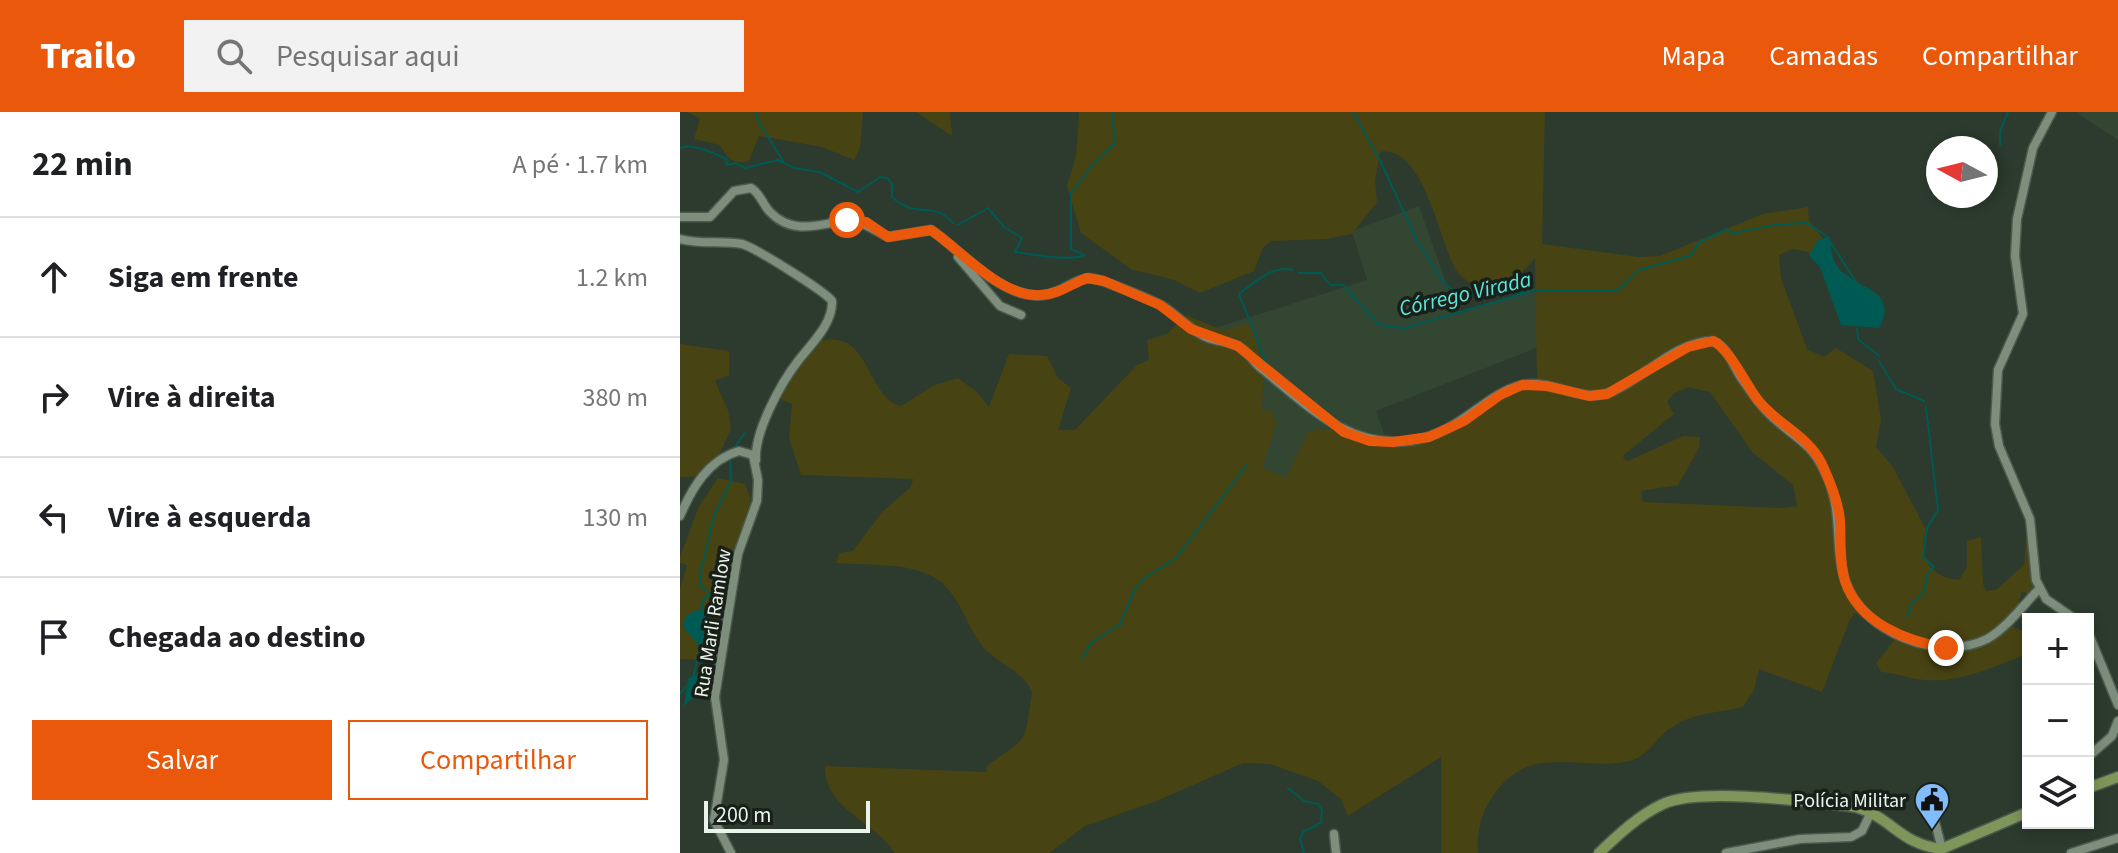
<!DOCTYPE html>
<html lang="pt">
<meta charset="utf-8">
<style>
:root{--surface:#fff;--page:#f2f2f2;--text:#202124;--muted:#757577;--line:#e0e0e0;--accent:#ea580c}
body{margin:0;font-family:"Source Sans 3",sans-serif;background:var(--page);color:var(--text)}
.controls{position:absolute;right:24px;bottom:24px;display:grid;overflow:hidden;border-radius:0px;box-shadow:0 4px 12px #0003}
.controls button{width:72px;height:72px;display:grid;place-items:center;padding:0;border:0;border-bottom:2px solid var(--line);background:var(--surface);color:var(--text);font:40px sans-serif}
.compass{position:absolute;left:1246px;top:24px;width:72px;height:72px;border-radius:50%;background:var(--surface);box-shadow:0 4px 12px #0003;rotate:277deg}
.scale{position:absolute;left:24px;bottom:20px;width:166px;box-sizing:border-box;padding-left:8px;border:4px solid #ebf4eb;border-top:0;font-size:22px;line-height:28px;white-space:nowrap;color:#ebf4eb;-webkit-text-stroke:6px #192019;paint-order:stroke}
.stop{position:absolute;width:24px;height:24px;margin:-18px;border:6px solid #ea580c;border-radius:50%;background:#fff}
.stop.end{background:#ea580c;border-color:#fff;box-shadow:0 2px 8px #0008}
.list{margin:0;padding:0;list-style:none}
h2{display:flex;justify-content:space-between;align-items:center;height:104px;margin:0;padding:0 32px;font-size:34px}
h2 small{font-size:26px;font-weight:400;color:var(--muted)}
.list li{display:grid;grid-template-columns:52px 1fr auto;gap:24px;align-items:center;box-sizing:border-box;height:120px;padding:0 32px;border-top:2px solid var(--line)}
.list b{display:block;font-size:30px;white-space:nowrap}
.list em{font-size:26px;font-style:normal;color:var(--muted)}
.actions{display:flex;gap:16px;padding:24px 32px}
.actions a{flex:1;padding:18px 0;border:2px solid var(--accent);border-radius:0px;text-align:center;font-size:28px;color:var(--accent)}
.actions .main{background:var(--accent);color:#fff}
.icon{flex:none;width:44px;height:44px;fill:none;stroke:currentColor;stroke-width:2;stroke-linecap:round;stroke-linejoin:round}
.map{position:relative;flex:none;width:1438px;height:741px;overflow:hidden}
header{display:flex;align-items:center;gap:48px;box-sizing:border-box;height:112px;padding:0 40px;background:var(--accent);color:#fff}
header strong{font-size:38px}
nav{display:flex;gap:44px;margin-inline-start:auto;font-size:28px}
.search{width:560px;height:72px;background:var(--page);display:flex;align-items:center;gap:20px;box-sizing:border-box;padding:0 28px;border-radius:0px;color:var(--muted);font-size:30px}
main{display:flex}
aside{flex:1;background:var(--surface)}
.map>svg:first-child{display:block}
.built{fill:#324632}
.green{fill:#484313;fill-rule:evenodd}
.water{fill:#005a54}
.lines{fill:none;stroke-linecap:round;stroke-linejoin:round}
.stream{stroke:#005a54;stroke-width:2}
.minor-casing{stroke:#4c594d;stroke-width:11}
.major-casing{stroke:#4c594d;stroke-width:13}
.minor{stroke:#7d8e7d;stroke-width:8}
.major{stroke:#7f965a;stroke-width:10}
.route{stroke:#ea580c;stroke-width:10}
.labels{text-anchor:middle;stroke-width:7;stroke-linejoin:round;paint-order:stroke}
.street-label{font-size:20px;fill:#ebf4eb;stroke:#192019}
.poi-label{font-size:20px;fill:#ebf4eb;stroke:#192019;text-anchor:end}
.water-label{font-size:22px;font-style:italic;fill:#5be9de;stroke:#192019}
</style>
<header>
<strong>Trailo</strong>
<div class="search"><svg class="icon" aria-label="search" viewBox="0 0 24 24"><circle cx="10" cy="10" r="6"/><path d="M15 15l6 6"/></svg>Pesquisar aqui</div>
<nav><a>Mapa</a><a>Camadas</a><a>Compartilhar</a></nav>
</header>
<main>
<aside>
<h2>22 min<small>A pé · 1.7 km</small></h2>
<ul class="list">
<li><svg class="icon" aria-label="ahead" viewBox="0 0 24 24"><path d="M12 20V5M6 11l6-6 6 6"/></svg><div><b>Siga em frente</b></div><em>1.2 km</em></li>
<li><svg class="icon" aria-label="right" viewBox="0 0 24 24"><path d="M7 20v-9h11M14 6l5 5-5 5"/></svg><div><b>Vire à direita</b></div><em>380 m</em></li>
<li><svg class="icon" aria-label="left" viewBox="0 0 24 24"><path d="M17 20v-9H6M10 6l-5 5 5 5"/></svg><div><b>Vire à esquerda</b></div><em>130 m</em></li>
<li><svg class="icon" aria-label="arrive" viewBox="0 0 24 24"><path d="M6 21V4h12l-3 4 3 4H6"/></svg><div><b>Chegada ao destino</b></div></li>
</ul>
<div class="actions"><a class="main">Salvar</a><a>Compartilhar</a></div>
</aside>
<div class="map">
<svg width="1438" height="741" viewBox="0 0 1438 741">
<rect width="100%" height="100%" fill="#2c3b2d"/>
<g class="built">
<path d="M1399,0h39v28l-40,-26z"/>
<path d="M739,94l38,108 87,-29 20,52 -188,74 13,36 -131,44 -46,-162 155,-49 -15,-49z"/>
</g>
<g class="green">
<path d="M6,0h177l-3,36 -6,12 -32,-13 -63,-11 -10,24c-14,8 -23,-4 -29,-15l-26,-6 6,-21z"/>
<path d="M236,0h34l2,24z"/>
<path d="M399,0h466l-3,132 96,13 22,-1 103,-42 45,-7 1,14 13,16 -13,19v-4l-16,-3 -14,6 2,23 26,71 17,8 12,-9 37,23 8,48 -5,28 17,20 33,63c-9,26 5,48 33,50l8,-13v-26l14,-4 2,47 3,7 11,-2 27,-24 3,-37 10,1 1,40 -4,26 -12,-3 -11,34 17,7v21c-35,12 -65,29 -103,26 -15,-1 -29,-7 -44,-8l-5,-9 20,-25 -19,-8 -21,-17 -6,6 -28,73 -63,-23 -5,21 -11,17c-22,5 -52,7 -71,20 -16,10 -22,28 -42,34 -28,7 -59,-2 -87,2 -42,5 -69,51 -65,90h-37v-96l-93,59 -7,-17 -23,-18 -48,-17 -27,-1 -84,37 -74,26 -36,27h-154c-19,-31 -71,-44 -70,-87l161,6 1,-6c43,-32 36,-18 45,-73 -6,-20 -35,-30 -49,-46 -14,-17 -20,-41 -35,-58 -24,-29 -77,-23 -112,-26l3,-10 14,-2 29,-39 29,-25 2,-8 -112,-4 -12,-37 3,-34 -14,-6 15,-28 24,-28c54,-17 48,55 84,64l33,-21 24,-7 19,14 12,15 20,-53 38,2 11,22 13,10 -13,42h17l62,-65 12,-5 -2,-20 20,-6 19,-19 36,15 28,-7 14,43 -2,44 13,1 -3,8 5,2 -15,47 24,10 22,-46c21,-7 39,5 60,7 14,2 35,0 49,-2 44,-8 78,-60 120,-56l-2,-123c-18,23 -54,45 -78,13 -17,-24 -32,-127 -77,-119l-5,29 2,21 -25,32 -26,5 -55,2 -8,7 -9,23 -54,22 -26,-13 -43,-11 -50,-36 -14,-47 9,-30zM1008,275l22,5 43,61 40,32 4,21 -17,2 -137,-6 -2,-11 37,-6 21,-37 1,-11 -17,-1 -55,25 -5,-2 2,-5 49,-40 -7,-12 6,-8z"/>
<path d="M0,232l49,7v24l-14,6 13,29 3,19 -22,47 -29,1z"/>
<path d="M38,366l27,6 6,15 -25,100 -4,63 -13,-51 -13,-1 -9,6 -4,10 19,23 1,11 -23,-1v-70l7,-24 -7,-2v-6l19,-51z"/>
</g>
<g class="water">
<path d="M1149,124c2,10 2,22 8,30 17,23 64,23 42,62l-38,-3 -21,-58 -11,-11 9,-16z"/>
<path d="M16,498l13,1c15,45 14,62 -25,95l4,-27 13,-7 1,-23 -19,-22 3,-11z"/>
</g>
<g class="lines">
<g class="stream">
<path d="M77,0v7l26,42"/>
<path d="M673,0l27,48 36,79 28,44 16,12 63,-3"/>
<path d="M1320,33v-14l8,-19"/>
<path d="M0,36c11,-5 33,4 46,11l1,6 8,-2 10,5 33,-8 16,8 26,4 38,20 22,-15 7,1 5,6v13c27,24 39,2 61,26"/>
<path d="M278,113l30,-17 16,19 18,11 -7,14c18,2 55,10 69,3"/>
<path d="M1149,128l29,45"/>
<path d="M404,143l-13,-6v-56l22,-29 22,-21 -3,-31"/>
<path d="M619,161h22l9,12h13l36,40 25,3 133,-38 80,1 22,-21 53,-15 6,-12 29,-14 6,5c22,-7 51,-11 74,-11l18,12"/>
<path d="M1177,216l1,11 21,17"/>
<path d="M1199,249l17,28 28,12"/>
<path d="M588,256l-29,-74c13,-10 35,-30 53,-24"/>
<path d="M54,336l11,-15"/>
<path d="M23,498l-1,-8 8,-8 -9,-8 -1,-10 14,-61 17,-33 -1,-24"/>
<path d="M1227,505l6,-16 10,-6 5,-22 6,-6 -11,-10 4,-29 11,-18 -12,-103"/>
<path d="M402,546l9,-15 29,-19 15,-35 8,-10 33,-21 71,-93"/>
<path d="M13,566l7,-30"/>
<path d="M0,582l6,-8"/>
<path d="M608,676l16,13 14,3 4,6 -1,13 -18,9 -3,7 4,14"/>
</g>
<defs>
<g id="minor">
<path d="M1372,0l-19,36 -16,71 -2,37 8,58 -25,56 -3,54 4,22 31,73 6,61 10,19 29,20"/>
<path d="M0,105h30l24,-26 17,-3c10,6 11,16 19,24 25,26 55,10 84,7l34,18 43,-7c28,19 60,57 95,64 31,7 42,-14 63,-16 10,0 69,24 78,31 14,10 23,21 39,28 11,5 25,4 35,11 8,5 13,15 21,21 45,36 85,79 147,72 51,-6 74,-47 113,-56 31,-6 59,19 89,7 33,-14 65,-51 102,-51 15,6 20,25 29,38 10,14 21,31 35,42 25,22 37,24 51,58 15,36 6,68 17,101 16,52 94,83 142,59 20,-11 37,-35 53,-51"/>
<path d="M0,127c21,6 42,1 62,5 12,3 84,48 90,57 1,23 -21,43 -34,60 -17,22 -44,71 -42,99"/>
<path d="M278,145l42,49 21,9"/>
<path d="M0,404c12,-28 28,-56 59,-65l14,4 5,25 -1,21 -19,53 -23,143 9,63 -10,60 17,33"/>
<path d="M1408,520l30,73"/>
<path d="M1408,645l24,-21 6,-15"/>
<path d="M1255,710l7,27"/>
<path d="M654,722l2,19"/>
<path d="M1046,741l74,-14 51,-2 11,-6 9,-19"/>
<path d="M1391,741l47,-15"/>
</g>
<g id="major">
<path d="M1408,676l30,-11"/>
<path d="M1259,738l89,-38"/>
<path d="M919,741c19,-18 40,-38 64,-49 38,-17 149,-2 193,3 37,11 43,37 86,42"/>
</g>
</defs>
<use href="#minor" class="minor-casing"/>
<use href="#major" class="major-casing"/>
<use href="#minor" class="minor"/>
<use href="#major" class="major"/>
</g>
<g class="lines">
<path class="route" d="M167,108l19,2 22,15 43,-7c30,20 70,68 110,65 18,-1 30,-11 46,-17l17,3 56,24 31,24 47,17 106,86 26,9 23,1 36,-5 35,-16 36,-26 22,-10 25,1 42,10 18,-2 81,-47 25,-6c15,6 33,43 44,58 18,24 50,36 64,63 8,18 17,38 19,58 1,20 -1,41 5,61 14,42 61,60 101,67"/>
</g>
<defs>
<symbol id="civic-pin" viewBox="-11 -11 22 30"><path d="M0 17L-7.5 6A9.5 9.5 0 1 1 7.5 6Z" fill="#83bcfb" stroke="#192019"/><path d="M-.6-6.5H3V-4.5H.6V-3L4-1V1h2V6H-6V1h2V-1L-.6-3ZM-1.2 2.5V6h2.4V2.5Z" fill="#111"/></symbol>
</defs>
<g fill-rule="evenodd">
<use href="#civic-pin" x="1232" y="668" width="40" height="54"/>
</g>
<g class="labels">
<g class="street-label">
<text transform="translate(32 511) rotate(-81)" y="7">Rua Marli Ramlow</text>
</g>
<g class="poi-label">
<text x="1226" y="695">Polícia Militar</text>
</g>
<g class="water-label">
<text transform="translate(785 181) rotate(-13)" y="8">Córrego Virada</text>
</g>
</g>
</svg>
<div class="controls">
<button>+</button>
<button>−</button>
<button><svg class="icon" aria-label="layers" viewBox="0 0 24 24"><path d="M12 4l9 5-9 5-9-5zM3 14l9 5 9-5"/></svg></button>
</div>
<svg class="compass" viewBox="-18 -18 36 36"><path d="M0-13l5 13h-10z" fill="#e53935"/><path d="M0 13l5-13h-10z" fill="#757577"/></svg>
<div class="scale">200 m</div>
<div class="stop" style="left:167px;top:108px"></div>
<div class="stop end" style="left:1266px;top:536px"></div>
</div>
</main>
